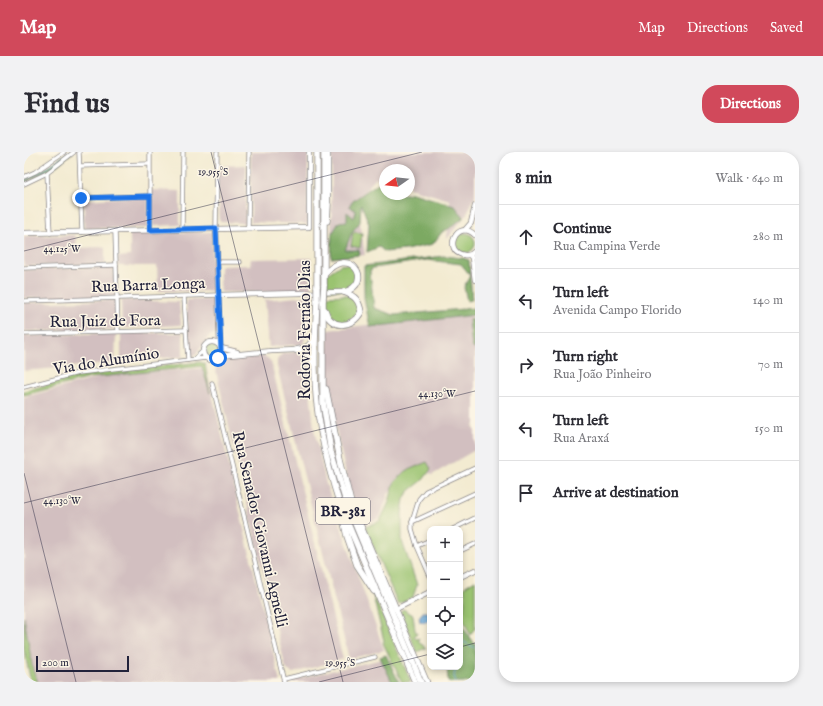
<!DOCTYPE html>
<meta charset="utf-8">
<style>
:root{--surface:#fff;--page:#f2f2f3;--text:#2b2b33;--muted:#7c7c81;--line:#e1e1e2;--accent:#d1495b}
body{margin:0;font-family:"IM FELL English",serif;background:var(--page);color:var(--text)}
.controls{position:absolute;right:12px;bottom:12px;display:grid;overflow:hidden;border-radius:8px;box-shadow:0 2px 6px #0003}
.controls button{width:36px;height:36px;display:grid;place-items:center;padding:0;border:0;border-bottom:1px solid var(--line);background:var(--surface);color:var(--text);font:20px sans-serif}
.compass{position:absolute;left:355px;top:12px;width:36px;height:36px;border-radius:50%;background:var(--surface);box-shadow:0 2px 6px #0003;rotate:256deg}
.scale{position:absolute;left:12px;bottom:10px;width:93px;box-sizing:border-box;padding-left:4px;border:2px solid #22223b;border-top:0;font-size:11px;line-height:14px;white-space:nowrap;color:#22223b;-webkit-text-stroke:3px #fcf5e5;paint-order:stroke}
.stop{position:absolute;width:12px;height:12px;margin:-9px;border:3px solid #1a73e8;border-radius:50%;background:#fff}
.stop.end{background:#1a73e8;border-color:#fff;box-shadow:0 1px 4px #0008}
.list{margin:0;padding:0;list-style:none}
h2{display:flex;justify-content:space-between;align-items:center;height:52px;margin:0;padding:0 16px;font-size:17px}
h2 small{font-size:13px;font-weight:400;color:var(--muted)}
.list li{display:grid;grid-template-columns:26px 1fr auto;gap:12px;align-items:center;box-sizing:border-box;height:64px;padding:0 16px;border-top:1px solid var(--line)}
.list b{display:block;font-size:15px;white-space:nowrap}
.list p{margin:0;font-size:13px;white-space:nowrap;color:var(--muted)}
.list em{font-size:13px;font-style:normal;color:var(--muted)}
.icon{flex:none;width:22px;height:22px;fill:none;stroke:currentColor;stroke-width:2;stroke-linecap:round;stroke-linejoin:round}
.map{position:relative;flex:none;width:451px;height:530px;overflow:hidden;border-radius:16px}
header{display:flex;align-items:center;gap:24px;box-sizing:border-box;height:56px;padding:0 20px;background:var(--accent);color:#fff}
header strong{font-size:19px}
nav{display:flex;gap:22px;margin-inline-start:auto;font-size:14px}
.intro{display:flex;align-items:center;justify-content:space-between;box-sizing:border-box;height:96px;padding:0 24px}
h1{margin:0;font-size:28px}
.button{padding:10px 18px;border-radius:16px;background:var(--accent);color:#fff;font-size:14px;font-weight:700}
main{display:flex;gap:24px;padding:0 24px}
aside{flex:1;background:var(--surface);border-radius:16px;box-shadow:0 2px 6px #0003}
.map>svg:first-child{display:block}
.industrial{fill:#d2bfc0}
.green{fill:#9ac370;stroke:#5e7256}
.forest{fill:#7ba962;stroke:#4e664e}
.water{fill:#65a6d9;stroke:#44648a}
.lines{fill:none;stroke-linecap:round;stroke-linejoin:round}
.stream{stroke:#65a6d9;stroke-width:1}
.minor-casing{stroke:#8a8686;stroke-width:5}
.major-casing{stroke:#8a8686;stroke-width:6}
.highway-casing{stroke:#8a8686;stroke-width:7}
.minor{stroke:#fff;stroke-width:3.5}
.major{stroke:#fff;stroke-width:4.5}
.highway{stroke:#fff;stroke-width:5.5}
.highway-bridge-casing{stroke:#8a8686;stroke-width:7;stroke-linecap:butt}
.highway-bridge{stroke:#fff;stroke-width:5.5}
.route{stroke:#1a73e8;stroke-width:5}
.ticks{fill:none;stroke:#22223b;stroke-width:1;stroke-opacity:0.45}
.labels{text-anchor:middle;stroke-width:3;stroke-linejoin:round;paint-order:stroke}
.shield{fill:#fcf5e5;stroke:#63616e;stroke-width:1}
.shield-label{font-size:15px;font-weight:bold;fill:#22223b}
.street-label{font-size:16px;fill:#22223b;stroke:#fcf5e5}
.ticks-label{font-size:10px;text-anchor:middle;fill:#22223b;stroke:#fcf5e5;stroke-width:3;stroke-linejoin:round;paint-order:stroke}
</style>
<header>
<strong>Map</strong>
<nav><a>Map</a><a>Directions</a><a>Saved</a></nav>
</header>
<div class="intro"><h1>Find us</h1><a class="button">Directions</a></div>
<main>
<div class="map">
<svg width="451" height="530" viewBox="0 0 451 530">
<rect width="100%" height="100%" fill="#fcf5e5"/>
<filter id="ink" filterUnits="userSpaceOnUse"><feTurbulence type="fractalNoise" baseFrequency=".025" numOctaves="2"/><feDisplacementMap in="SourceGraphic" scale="8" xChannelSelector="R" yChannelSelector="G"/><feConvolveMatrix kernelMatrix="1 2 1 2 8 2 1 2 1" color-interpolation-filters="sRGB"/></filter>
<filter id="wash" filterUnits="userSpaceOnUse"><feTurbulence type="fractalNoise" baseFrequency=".012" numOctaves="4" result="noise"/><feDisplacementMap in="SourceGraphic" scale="16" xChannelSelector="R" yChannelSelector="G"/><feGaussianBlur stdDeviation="0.9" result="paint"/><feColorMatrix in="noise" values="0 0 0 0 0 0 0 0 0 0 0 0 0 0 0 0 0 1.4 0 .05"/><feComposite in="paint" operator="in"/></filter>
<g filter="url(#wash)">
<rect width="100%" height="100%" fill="#f3ebd1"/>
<g class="industrial">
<path d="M227,0h57l-1,72 -56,-2z"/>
<path d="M308,0h143v45l-9,18 -19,24 3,-39 -41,-12v-18h-24v11l-10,-3 -18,25 8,52 -34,4z"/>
<path d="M222,13l-1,58 -25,-1 -2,-43 1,-13z"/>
<path d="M128,38l28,1v34l-27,1z"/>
<path d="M124,44v32h-64v-28z"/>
<path d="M188,80v59h-54l-1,-25h-39v-9l12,-1v-23z"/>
<path d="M51,83l2,13 28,-1v17l-81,2v-30z"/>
<path d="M287,106v34h-91v-26l30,-1 1,-6z"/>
<path d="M89,115l2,30 -91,1v-28z"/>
<path d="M284,144l2,25 -7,23 -34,3 -4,-47z"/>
<path d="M92,148v29l-92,2v-28z"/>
<path d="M97,148l58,2 2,23 -59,3z"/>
<path d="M162,148h29l1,33 -7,3 -13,19 -6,1z"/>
<path d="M447,159l4,32v81l-2,2 2,6v18l-43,25 -12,-10 -32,29 -8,24 -17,7 -13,-32 -23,-106 1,-57z"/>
<path d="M92,181l-1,30 -91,8v-35z"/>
<path d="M97,181h62v24l-62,3z"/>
<path d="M272,200l10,5 1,3 7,69 12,55 58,166 -35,9 -72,-293v-6l5,-6z"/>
<path d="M238,204l6,2 3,4 72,297 -50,14 -6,-3 -2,-5 -69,-294v-5l3,-5 4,-2z"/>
<path d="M182,216l74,314h-246l-10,-54v-231l85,-22z"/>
<path d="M359,507l11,23h-104l1,-2z"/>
</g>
<g class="green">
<path d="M329,80l9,1 -2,15 -9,-2z"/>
<circle cx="441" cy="91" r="10"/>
<path d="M324,112c7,6 10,10 7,19l-12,7h-16v-16l13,-9z"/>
<path d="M321,143l6,2 7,7v8c-12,13 -18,16 -31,2v-18z"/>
<circle cx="188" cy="198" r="7"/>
<path d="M176,210l5,2 5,29 -8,-27 -113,12 -65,17v-4l50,-14 44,-7h7v2h3v-2z"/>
<path d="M403,310l4,7 -8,11 -15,12 -4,7 -2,14v28l15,44 -4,12 -15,7 -33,-77 15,-6 9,-19 5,-19 12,-12z"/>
<path d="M451,428v48l-5,7 -8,-19c3,-10 4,-18 2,-29z"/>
<path d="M348,440l39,90h-9l-17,-35 -2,-4 1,-2z"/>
<path d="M379,457l10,6 2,15 2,4 -3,2 2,3 3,-1v4l7,6 -9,4 -17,-40z"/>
<path d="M0,465l9,54 5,11h-7l-7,-33z"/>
</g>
<g class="forest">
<path d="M44,0h5l-17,14 -32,17v-3l29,-16z"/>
<path d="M354,31l7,2v9h24v-2l45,13 10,12 -14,11 -8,4 -9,12 -27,6 -21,2 -6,-5 -12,5 2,-28 -8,-20 -1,18 -8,10 -7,18h14l1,5 -29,3 1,-24 7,-12 8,-1v-9l7,6 2,-7 -7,-5 5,-6z"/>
<path d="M420,104l19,2 6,2 3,40 -5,1 -3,-14 6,-12 -9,-11 -34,-4 -54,8 -3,3 4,37 20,7 81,-7v7l-105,12 -6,-29v-32z"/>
<path d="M449,167l1,7h1v24l-3,-3 -3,-27z"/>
<path d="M436,470l11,18 4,3v39h-27l-1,-15h13z"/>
<path d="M362,503l13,27h-7l-12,-25z"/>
</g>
<path class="water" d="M399,460h5l1,7 -3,3h-6l-1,-5z"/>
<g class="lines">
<g class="stream">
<path d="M0,28l20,-10 25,-18"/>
<path d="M436,488l15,8"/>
<path d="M432,515l-2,9 2,6"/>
</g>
</g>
</g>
<g filter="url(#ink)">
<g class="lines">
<defs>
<g id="minor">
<path d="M55,0l3,80"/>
<path d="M126,0v78"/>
<path d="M56,14l69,-2"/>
<path d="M23,21l3,60"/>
<path d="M0,25l11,-5 29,-20"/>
<path d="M0,32l23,-11 27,-21"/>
<path d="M57,46l69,-2"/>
<path d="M224,75l1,-75"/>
<path d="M192,76l1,-76"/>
<path d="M158,77l1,-77"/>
<path d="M91,79l3,100"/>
<path d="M193,110h23"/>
<path d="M0,116l92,-3"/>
<path d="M160,145l4,63"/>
<path d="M0,149l195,-6"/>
<path d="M0,182l162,-4"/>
<path d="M170,207l9,-8"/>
<path d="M188,231l72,299"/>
<path d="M0,235l54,-14 128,-15"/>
<path d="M388,370l63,-29"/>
<path d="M429,377l22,-11"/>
<path d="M393,394l13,-6"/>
<path d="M436,399l15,-7"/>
<path d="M406,424l-13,-30 -5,-17v-7l7,-23 7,-8 49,-23"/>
<path d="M260,527l91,-22"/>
</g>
<g id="major">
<path d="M304,0v53"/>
<path d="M192,76l4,119"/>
<path d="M441,78l6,-7 4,-17"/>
<path d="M0,81l285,-6v-75"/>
<path d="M451,83c-18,-17 -33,17 -11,20 4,1 8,-1 11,-4"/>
<path d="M446,103l2,3 3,22"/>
<path d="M195,143l125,-3"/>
<circle cx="188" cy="199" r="9"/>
<path d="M197,196l16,4"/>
<path d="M196,204l52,-5 24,-1"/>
<path d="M436,425l15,-7"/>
<path d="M403,530l-31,-73 34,-17"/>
</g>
<g id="highway">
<path d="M303,69l1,-16"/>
<path d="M300,123c25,-32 52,8 20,17"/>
<path d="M300,134v-134"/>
<path d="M293,135v-135"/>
<path d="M299,147v103l8,50 15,50 75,180"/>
<path d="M293,148c-1,23 -3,47 -2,70 0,46 11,92 25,135l75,177"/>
<path d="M301,158c5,19 27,19 36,2 -2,-12 -6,-16 -17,-20"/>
<path d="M272,198c10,-2 14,-3 18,-13"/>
<path d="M274,199c9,2 12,4 15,12"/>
<path d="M302,237l14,70 11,44 45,106"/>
<path d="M319,367l4,17 10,29 17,26"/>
</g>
</defs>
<use href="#minor" class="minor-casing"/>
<use href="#major" class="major-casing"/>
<use href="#highway" class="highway-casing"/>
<use href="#minor" class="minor"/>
<use href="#major" class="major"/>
<use href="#highway" class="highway"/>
<defs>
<g id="highway-bridge">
<path d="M299,147l1,-13"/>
<path d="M293,148v-13"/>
</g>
</defs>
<use href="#highway-bridge" class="highway-bridge-casing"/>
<use href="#highway-bridge" class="highway-bridge"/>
</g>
</g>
<g class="lines" filter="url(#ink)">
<path class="route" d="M57,46l69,-2v34l66,-2 5,122 -3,8"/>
</g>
<path class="ticks" d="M187,0l132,530M0,99l398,-99M0,321l52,209M0,351l451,-112M436,495l15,-4M295,530l111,-28"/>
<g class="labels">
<rect class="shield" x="292" y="346" width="54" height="26" rx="3"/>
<g class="shield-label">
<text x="319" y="364">BR-381</text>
</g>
<g class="street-label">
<text transform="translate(124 132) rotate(-2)" y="6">Rua Barra Longa</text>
<text transform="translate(81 168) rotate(-1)" y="6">Rua Juiz de Fora</text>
<text transform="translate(280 178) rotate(-90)" y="6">Rodovia Fernão Dias</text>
<text transform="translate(82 208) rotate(-9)" y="6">Via do Alumínio</text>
<text transform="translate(237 377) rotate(77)" y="6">Rua Senador Giovanni Agnelli</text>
</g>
</g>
<g class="ticks-label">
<text x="189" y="23">19.955°S</text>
<text x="38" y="100">44.125°W</text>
<text x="413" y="245">44.130°W</text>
<text x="38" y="352">44.130°W</text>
<text x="316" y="514">19.955°S</text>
</g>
</svg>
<div class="controls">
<button>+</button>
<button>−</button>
<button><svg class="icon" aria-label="locate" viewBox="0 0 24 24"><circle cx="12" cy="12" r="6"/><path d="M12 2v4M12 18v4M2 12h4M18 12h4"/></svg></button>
<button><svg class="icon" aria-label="layers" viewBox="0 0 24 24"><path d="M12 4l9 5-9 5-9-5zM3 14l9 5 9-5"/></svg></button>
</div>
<svg class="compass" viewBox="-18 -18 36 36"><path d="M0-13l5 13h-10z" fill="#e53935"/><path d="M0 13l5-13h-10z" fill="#7c7c81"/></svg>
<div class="scale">200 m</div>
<div class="stop" style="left:194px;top:206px"></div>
<div class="stop end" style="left:57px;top:46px"></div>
</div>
<aside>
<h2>8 min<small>Walk · 640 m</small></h2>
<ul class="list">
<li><svg class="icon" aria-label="ahead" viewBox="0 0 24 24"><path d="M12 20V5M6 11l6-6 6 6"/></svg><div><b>Continue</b><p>Rua Campina Verde</p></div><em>280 m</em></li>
<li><svg class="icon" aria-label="left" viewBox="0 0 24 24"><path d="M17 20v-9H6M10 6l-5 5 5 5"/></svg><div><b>Turn left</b><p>Avenida Campo Florido</p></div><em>140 m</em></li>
<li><svg class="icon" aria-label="right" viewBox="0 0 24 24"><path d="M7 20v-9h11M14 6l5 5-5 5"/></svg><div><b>Turn right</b><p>Rua João Pinheiro</p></div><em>70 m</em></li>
<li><svg class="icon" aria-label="left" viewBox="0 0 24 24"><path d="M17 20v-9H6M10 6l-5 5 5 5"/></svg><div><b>Turn left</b><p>Rua Araxá</p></div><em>150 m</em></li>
<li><svg class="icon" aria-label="arrive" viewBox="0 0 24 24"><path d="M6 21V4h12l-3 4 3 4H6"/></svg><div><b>Arrive at destination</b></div></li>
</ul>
</aside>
</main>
